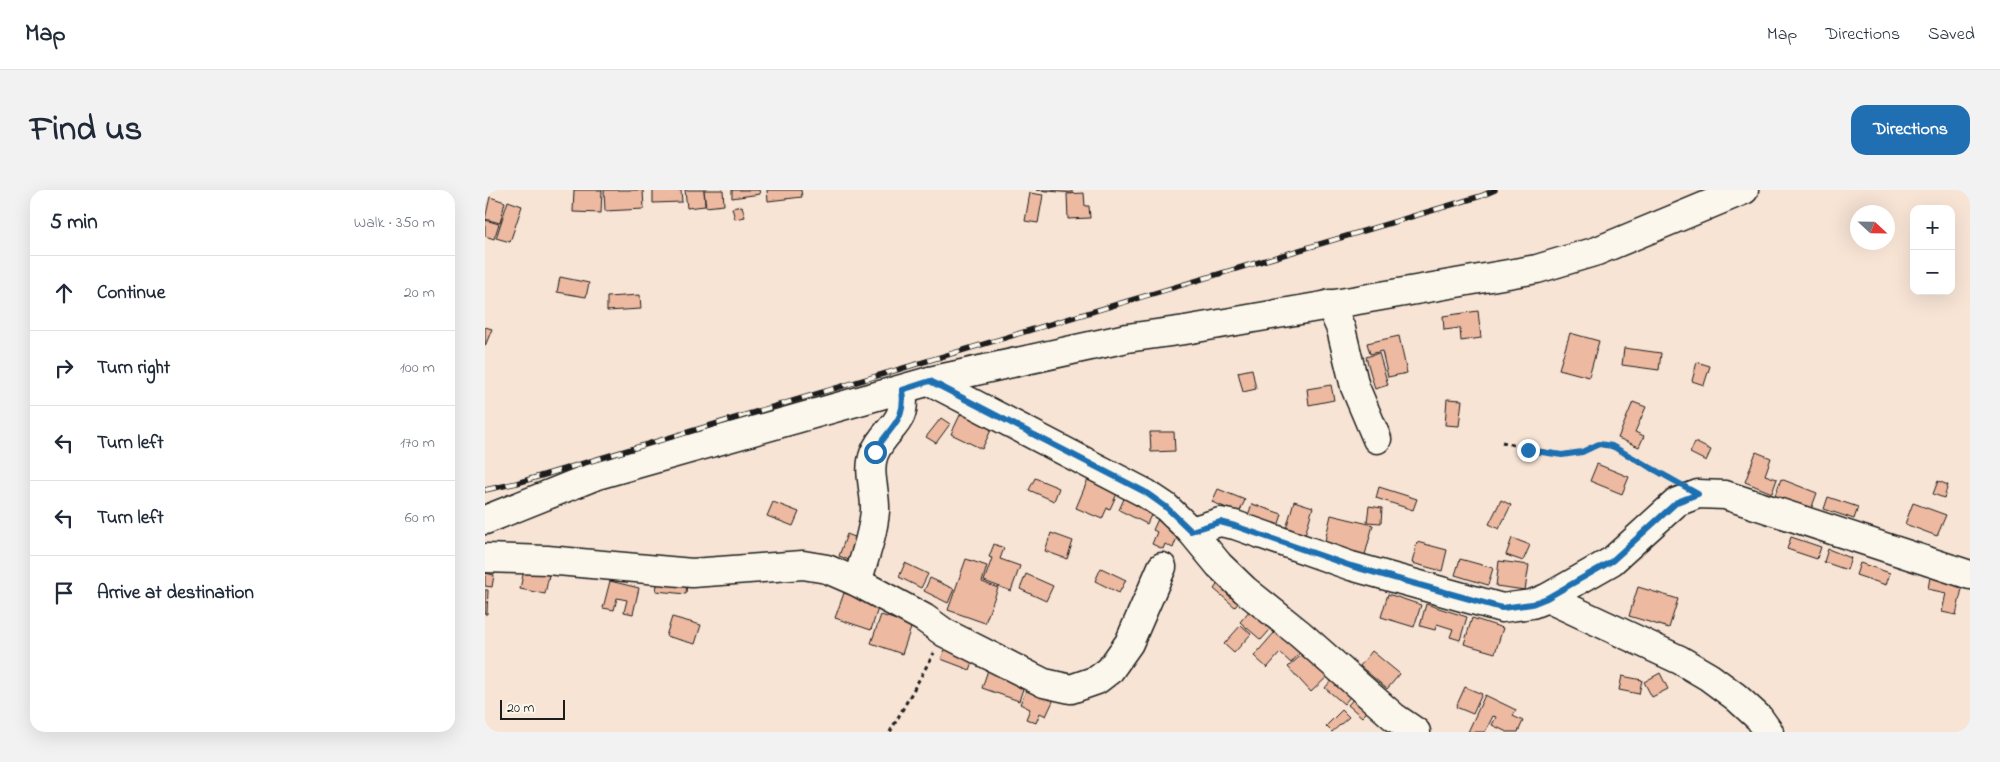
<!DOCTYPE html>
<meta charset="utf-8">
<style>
:root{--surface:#fff;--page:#f2f2f3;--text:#1f2937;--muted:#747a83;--line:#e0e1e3;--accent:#1f6fb2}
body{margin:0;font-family:"Indie Flower",sans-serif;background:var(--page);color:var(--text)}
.controls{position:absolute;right:15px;top:15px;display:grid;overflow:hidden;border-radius:10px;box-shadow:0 5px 20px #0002}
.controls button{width:45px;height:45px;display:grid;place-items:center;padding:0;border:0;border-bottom:1px solid var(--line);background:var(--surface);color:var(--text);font:25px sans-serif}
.compass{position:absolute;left:1365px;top:15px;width:45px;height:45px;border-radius:50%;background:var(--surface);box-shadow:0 5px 20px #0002;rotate:112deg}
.scale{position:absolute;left:15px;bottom:12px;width:65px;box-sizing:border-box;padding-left:5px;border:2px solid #1c1c1c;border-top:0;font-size:14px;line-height:18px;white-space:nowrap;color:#1c1c1c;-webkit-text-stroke:4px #fbf7ec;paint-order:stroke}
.stop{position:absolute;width:15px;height:15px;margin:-11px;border:4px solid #1f6fb2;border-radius:50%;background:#fff}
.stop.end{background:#1f6fb2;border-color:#fff;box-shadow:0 1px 5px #0008}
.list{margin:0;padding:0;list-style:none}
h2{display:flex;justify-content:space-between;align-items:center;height:65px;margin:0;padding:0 20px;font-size:21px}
h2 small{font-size:16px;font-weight:400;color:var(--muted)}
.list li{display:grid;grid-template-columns:32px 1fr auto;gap:15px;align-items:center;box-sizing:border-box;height:75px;padding:0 20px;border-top:1px solid var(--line)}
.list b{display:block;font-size:19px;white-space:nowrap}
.list em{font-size:16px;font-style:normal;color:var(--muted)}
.icon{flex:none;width:28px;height:28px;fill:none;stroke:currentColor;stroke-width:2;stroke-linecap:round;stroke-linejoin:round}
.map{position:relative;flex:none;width:1485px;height:542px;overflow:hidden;border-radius:15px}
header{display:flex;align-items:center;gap:30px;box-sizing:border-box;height:70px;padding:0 25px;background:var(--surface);border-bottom:1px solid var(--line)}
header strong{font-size:24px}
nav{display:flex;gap:28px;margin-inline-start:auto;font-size:18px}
.intro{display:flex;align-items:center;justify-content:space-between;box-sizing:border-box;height:120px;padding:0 30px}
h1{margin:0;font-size:35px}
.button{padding:12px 22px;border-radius:15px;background:var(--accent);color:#fff;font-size:18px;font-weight:700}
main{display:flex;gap:30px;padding:0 30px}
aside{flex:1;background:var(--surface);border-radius:15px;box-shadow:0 5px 20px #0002}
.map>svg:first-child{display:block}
.building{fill:#edb9a0;stroke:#1c1c1c}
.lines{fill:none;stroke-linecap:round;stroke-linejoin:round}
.minor-casing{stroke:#1c1c1c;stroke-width:31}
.path{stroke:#1c1c1c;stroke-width:3;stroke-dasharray:4 4;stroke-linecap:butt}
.minor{stroke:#fbf7ec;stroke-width:28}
.rail-casing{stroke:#1c1c1c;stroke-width:5.5}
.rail{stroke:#fbf7ec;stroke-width:4;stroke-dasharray:11;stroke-linecap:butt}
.route{stroke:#1f6fb2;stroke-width:6}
</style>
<header>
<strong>Map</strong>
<nav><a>Map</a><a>Directions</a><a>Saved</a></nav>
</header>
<div class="intro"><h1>Find us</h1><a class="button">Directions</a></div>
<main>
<aside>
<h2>5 min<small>Walk · 350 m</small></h2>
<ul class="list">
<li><svg class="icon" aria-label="ahead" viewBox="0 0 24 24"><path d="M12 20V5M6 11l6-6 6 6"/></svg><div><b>Continue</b></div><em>20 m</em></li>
<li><svg class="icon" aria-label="right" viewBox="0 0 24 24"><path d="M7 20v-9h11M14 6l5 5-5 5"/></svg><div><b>Turn right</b></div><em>100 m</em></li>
<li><svg class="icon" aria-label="left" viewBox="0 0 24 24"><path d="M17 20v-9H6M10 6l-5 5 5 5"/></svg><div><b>Turn left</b></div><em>170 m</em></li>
<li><svg class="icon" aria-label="left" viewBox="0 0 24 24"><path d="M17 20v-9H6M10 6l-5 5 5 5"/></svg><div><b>Turn left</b></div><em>60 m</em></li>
<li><svg class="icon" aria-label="arrive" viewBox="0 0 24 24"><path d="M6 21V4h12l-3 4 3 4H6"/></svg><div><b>Arrive at destination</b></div></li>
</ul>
</aside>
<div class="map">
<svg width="1485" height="542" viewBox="0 0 1485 542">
<rect width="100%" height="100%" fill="#f7e4d5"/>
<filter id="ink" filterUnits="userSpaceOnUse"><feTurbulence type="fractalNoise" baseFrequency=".02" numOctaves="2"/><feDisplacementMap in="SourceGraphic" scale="10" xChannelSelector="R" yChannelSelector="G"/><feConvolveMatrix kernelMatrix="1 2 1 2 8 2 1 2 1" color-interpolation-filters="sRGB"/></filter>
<g filter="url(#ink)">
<g class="building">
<path d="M89,0h28l-1,23 -28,-1z"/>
<path d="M119,0h39l1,19 -39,2z"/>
<path d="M168,0h28l1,12 -29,1z"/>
<path d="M200,0h19l1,16 -18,2z"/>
<path d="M219,0h19l1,15 -18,2z"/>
<path d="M247,0h27l1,4 -28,4z"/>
<path d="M282,0h34l1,7 -34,4z"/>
<path d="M551,0h36v3z"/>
<path d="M545,3l13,2 -5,28 -13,-2z"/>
<path d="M599,3l1,13h4l1,12 -22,1 -1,-25z"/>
<path d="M5,7l15,5 -5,21 -15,-4z"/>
<path d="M23,11l14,5 -12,36 -14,-4z"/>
<path d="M257,16l3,11 -10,2 -3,-11z"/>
<path d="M0,30l14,4 -5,15 -9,-3z"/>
<path d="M75,87l29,6 -3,14 -29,-5z"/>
<path d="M155,105l1,14 -34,2v-14z"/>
<path d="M993,121l3,27 -20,3 -1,-13 -16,2 -1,-14z"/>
<path d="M0,137l7,2 -7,17z"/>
<path d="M1085,143l29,8 -10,36 -30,-8z"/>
<path d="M914,146l8,37 -19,4 -6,-26 -12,3 -3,-11z"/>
<path d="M1139,158l37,5 -2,17 -37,-5z"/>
<path d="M894,163l9,32 -13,4 -9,-32z"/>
<path d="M1212,172l13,4 -6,19 -12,-4z"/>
<path d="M767,179l4,20 -13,3 -5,-20z"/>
<path d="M846,195l3,15 -25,5 -2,-16z"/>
<path d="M962,209l15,1 -3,26 -14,-1z"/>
<path d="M1148,212l13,5 -11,25 9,4 -5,11 -21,-9z"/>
<path d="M476,223l31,15 -10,21 -31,-15z"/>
<path d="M456,228l9,6 -14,19 -10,-6z"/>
<path d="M665,242h24l1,19 -24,1z"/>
<path d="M1210,252l16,8 -5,11 -16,-8z"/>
<path d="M1271,262l15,6 -6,17 12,4 -5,14 -27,-11z"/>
<path d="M1112,274l32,13 -7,17 -32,-13z"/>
<path d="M606,282l30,13 -11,24 -3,-1 -5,11 -26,-11z"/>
<path d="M550,288l24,10 -5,13 -25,-11z"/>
<path d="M1296,289l36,14 -7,19 -36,-14z"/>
<path d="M1453,291l10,4 -4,13 -11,-4z"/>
<path d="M894,297l38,12 -4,11 -37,-12z"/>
<path d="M733,299l27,11 -6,13 -27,-11z"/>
<path d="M642,302l28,14 -8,18 -28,-14z"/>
<path d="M1343,307l30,10 -4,12 -30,-10z"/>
<path d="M1016,310l10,5 -12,24 -10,-5z"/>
<path d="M809,311l19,6 -8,28 -19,-6z"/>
<path d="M288,312l26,10 -6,14 -26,-10z"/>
<path d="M1428,313l33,12 -9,21 -32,-12z"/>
<path d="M767,314l30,10 -4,13 -31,-9z"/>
<path d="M884,316l13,2 -1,15 -14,-1z"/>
<path d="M846,325l42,10 -8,30 -41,-10z"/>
<path d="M673,329l22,10 -7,19 -8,-4 -2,5 -11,-5 5,-12 -4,-2z"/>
<path d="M566,343l22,8 -6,18 -22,-8z"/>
<path d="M362,344l18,7 -9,22 -17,-7z"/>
<path d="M1306,347l30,10 -4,12 -30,-10z"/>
<path d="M1027,348l18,7 -7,16 -17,-6z"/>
<path d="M932,352l30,8 -5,21 -30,-8z"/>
<path d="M509,354l10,4 -4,11 20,7 -9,25 -27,-10 8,-23 -3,-1z"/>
<path d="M1343,359l23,9 -4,12 -23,-8z"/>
<path d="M481,369l21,7 -5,16 16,6 -13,35 -37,-13z"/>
<path d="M975,369l33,9 -5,17 -33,-10z"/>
<path d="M1014,371l30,4 -4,25 -29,-4z"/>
<path d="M420,373l23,11 -7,14 -22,-11z"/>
<path d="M1375,373l30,10 -4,12 -30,-10z"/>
<path d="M616,378l25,12 -7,13 -24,-12z"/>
<path d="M39,380l25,5 -4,19 -25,-5z"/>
<path d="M0,383l9,2 -2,12 -7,-1z"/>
<path d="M541,384l27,12 -7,15 -26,-12z"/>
<path d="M1445,387l33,7 -7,31 -14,-3 4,-19 -18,-4z"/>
<path d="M173,388l29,3 -1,13 -30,-3z"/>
<path d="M445,388l24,11 -6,14 -24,-12z"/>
<path d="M737,388l22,18 -9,11 -21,-18z"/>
<path d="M125,391l29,7 -6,26 -9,-2 3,-12 -10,-2 -3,12 -11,-2z"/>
<path d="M1153,397l40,12 -9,29 -40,-12z"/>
<path d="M0,400h3l-1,24h-2z"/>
<path d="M359,403l35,12 -8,25 -36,-12z"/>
<path d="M903,404l33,11 -7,22 -33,-10z"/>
<path d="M770,414l21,19 -15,17 -21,-18z"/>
<path d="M941,414l41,13 -7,23 -10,-3 3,-8 -16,-5 -2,6 -15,-4z"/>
<path d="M396,425l31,10 -10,29 -31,-11z"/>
<path d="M187,427l29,8 -6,19 -29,-8z"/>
<path d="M987,428l31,10 -8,25 -31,-9z"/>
<path d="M756,435l10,9 -17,19 -10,-9z"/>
<path d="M795,436l24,22 -13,15 -11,-10 -13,15 -13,-12z"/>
<path d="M463,452l28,12 -6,16 -29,-11z"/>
<path d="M822,460l22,25 -18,17 -23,-25z"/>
<path d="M887,461l28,23 -13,15 -27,-23z"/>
<path d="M504,477l37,13 -7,21 -37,-13z"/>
<path d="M1175,483l8,16 -16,8 -8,-15z"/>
<path d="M850,486l19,16 -10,12 -19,-16z"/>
<path d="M1137,486l20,4 -3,14 -20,-4z"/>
<path d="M544,494l26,13 -9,19 -6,-3 -4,10 -10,-4 4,-10 -10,-5z"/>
<path d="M980,497l17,7 -9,20 -17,-7z"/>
<path d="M873,504l14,13 -10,10 -14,-12z"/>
<path d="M1000,505l31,15 -3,6 10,5 -5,11h-11l-15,-7 4,-8 -3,-1 -8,16h-17z"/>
<path d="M857,520l7,7 -17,15 -6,-6z"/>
</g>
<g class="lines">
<defs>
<g id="minor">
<path d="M845,114l11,25 14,58 22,52"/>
<path d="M445,191l215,112 21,14 25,24 28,34 26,25 55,44 94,83 22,15"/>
<path d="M0,330l112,-45 333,-94 197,-43 58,-8 352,-61 60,-18 147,-61"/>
<path d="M706,341l29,-9 15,3 116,41 151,42 30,-4 15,-6 65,-37 65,-59 21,-8 27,1 245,80"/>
<path d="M0,368l62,2 145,13 111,-8 24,4 30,13 67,36 21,15 99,50 27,6 26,-9 13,-10 19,-27 33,-76"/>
<path d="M372,392c7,-23 16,-47 18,-71 1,-19 -8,-39 -1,-57 11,-28 34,-28 28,-64"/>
<path d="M1062,408l133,62 29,17 27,20 23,21 10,14"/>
</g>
</defs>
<use href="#minor" class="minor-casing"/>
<g class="path">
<path d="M1017,252l26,7 34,6 20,-3 17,-8 13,3 59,32"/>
<path d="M405,542l44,-79"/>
</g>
<use href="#minor" class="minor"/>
<defs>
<path id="rail" d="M0,300l32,-7 964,-287 14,-6"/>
</defs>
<use href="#rail" class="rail-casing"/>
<use href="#rail" class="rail"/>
</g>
</g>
<g class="lines" filter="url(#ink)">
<path class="route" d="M390,262c13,-25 32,-30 27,-62l28,-9 215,111 21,15 25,24 29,-9 15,4 116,40 151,42 30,-4 15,-6 65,-37 65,-59 21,-8 -86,-48 -13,-2 -17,8 -20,3 -34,-5"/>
</g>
</svg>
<div class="controls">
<button>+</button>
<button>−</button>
</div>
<svg class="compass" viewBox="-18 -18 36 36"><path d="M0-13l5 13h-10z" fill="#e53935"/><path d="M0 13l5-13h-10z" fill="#747a83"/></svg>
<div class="scale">20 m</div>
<div class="stop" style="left:390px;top:262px"></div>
<div class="stop end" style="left:1043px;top:260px"></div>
</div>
</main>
